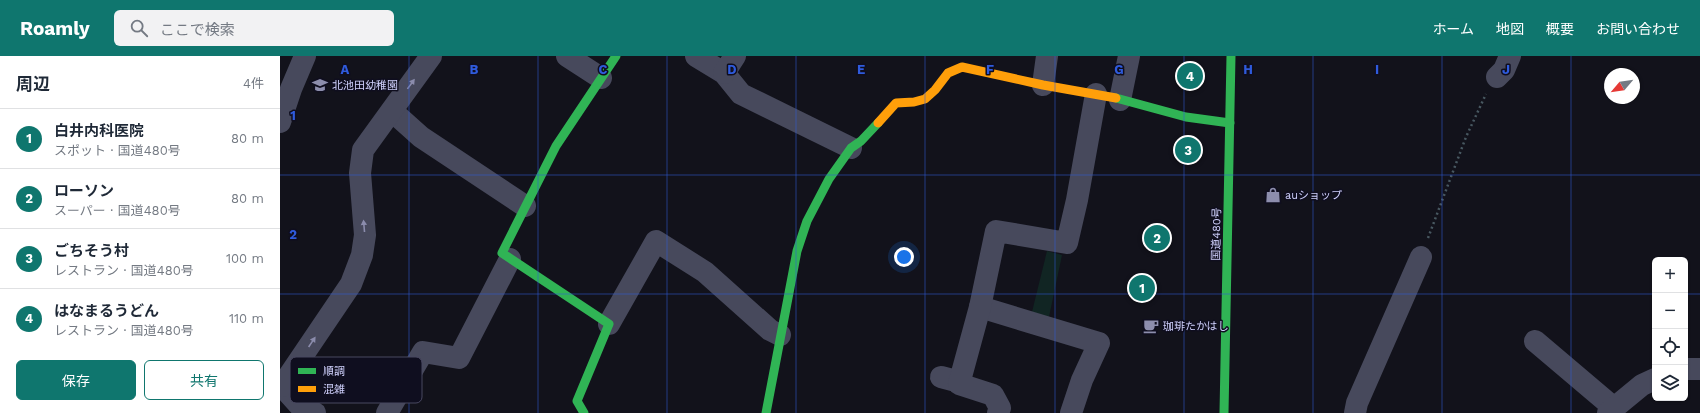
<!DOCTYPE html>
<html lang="ja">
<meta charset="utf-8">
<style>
:root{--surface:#fff;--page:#f2f2f3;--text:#1f2937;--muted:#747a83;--line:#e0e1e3;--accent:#0f766e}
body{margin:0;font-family:"Work Sans","Noto Sans JP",sans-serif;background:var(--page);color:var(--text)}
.controls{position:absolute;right:12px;bottom:12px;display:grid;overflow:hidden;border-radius:6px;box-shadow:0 1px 3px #0004}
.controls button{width:36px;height:36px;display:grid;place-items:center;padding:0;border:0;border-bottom:1px solid var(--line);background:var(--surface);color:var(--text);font:20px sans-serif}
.compass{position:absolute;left:1324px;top:12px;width:36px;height:36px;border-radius:50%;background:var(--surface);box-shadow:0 1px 3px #0004;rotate:241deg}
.you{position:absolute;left:624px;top:201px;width:14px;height:14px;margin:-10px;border:3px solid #fff;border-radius:50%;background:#1a73e8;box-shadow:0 0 0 6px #1a73e833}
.badge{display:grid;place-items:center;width:26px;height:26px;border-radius:50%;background:var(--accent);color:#fff;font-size:13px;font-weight:700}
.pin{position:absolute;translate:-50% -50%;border:2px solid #fff;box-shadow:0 1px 4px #0006}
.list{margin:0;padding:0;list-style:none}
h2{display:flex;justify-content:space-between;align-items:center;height:52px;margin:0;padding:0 16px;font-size:17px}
h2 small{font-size:13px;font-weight:400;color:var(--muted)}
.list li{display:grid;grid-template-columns:26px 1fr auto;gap:12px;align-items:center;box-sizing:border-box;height:60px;padding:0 16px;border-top:1px solid var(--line)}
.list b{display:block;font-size:15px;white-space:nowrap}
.list p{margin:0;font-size:13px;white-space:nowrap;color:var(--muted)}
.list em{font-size:13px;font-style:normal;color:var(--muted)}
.actions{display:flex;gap:8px;padding:12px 16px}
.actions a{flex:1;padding:9px 0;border:1px solid var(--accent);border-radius:6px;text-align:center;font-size:14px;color:var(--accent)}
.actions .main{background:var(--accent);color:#fff}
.icon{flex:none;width:22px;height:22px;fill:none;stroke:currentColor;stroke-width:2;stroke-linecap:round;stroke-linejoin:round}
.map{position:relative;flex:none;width:1420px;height:357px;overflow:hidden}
header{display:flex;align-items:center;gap:24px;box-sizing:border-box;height:56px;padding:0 20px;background:var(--accent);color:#fff}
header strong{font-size:19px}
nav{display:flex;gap:22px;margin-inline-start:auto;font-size:14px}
.search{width:280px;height:36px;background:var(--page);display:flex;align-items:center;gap:10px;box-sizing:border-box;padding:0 14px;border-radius:6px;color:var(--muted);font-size:15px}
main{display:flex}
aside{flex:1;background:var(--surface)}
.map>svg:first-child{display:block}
.green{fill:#112523}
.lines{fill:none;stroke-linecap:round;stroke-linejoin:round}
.path{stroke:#485861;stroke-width:2.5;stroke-dasharray:2 3;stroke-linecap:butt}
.street{stroke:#47495c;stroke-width:22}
.fast{stroke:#30b455;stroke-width:9}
.slow{stroke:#ff9f0a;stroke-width:9}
.oneway{fill:#8b8cac}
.grid{fill:none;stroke:#2f5bdc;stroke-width:1;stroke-opacity:0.55}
.labels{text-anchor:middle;stroke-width:3;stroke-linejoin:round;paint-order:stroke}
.poi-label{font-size:11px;fill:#cfd0fc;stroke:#0f0e1f;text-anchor:start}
.street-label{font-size:11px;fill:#cfd0fc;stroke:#0f0e1f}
.key{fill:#0f0e1f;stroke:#494861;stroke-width:1}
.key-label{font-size:11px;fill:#cfd0fc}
.grid-label{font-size:13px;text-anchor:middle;font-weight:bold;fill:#2f5bdc;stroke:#0f0e1f;stroke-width:3;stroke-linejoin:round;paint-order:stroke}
</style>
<header>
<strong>Roamly</strong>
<div class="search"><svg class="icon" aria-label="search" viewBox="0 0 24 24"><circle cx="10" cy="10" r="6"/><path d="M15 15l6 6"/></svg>ここで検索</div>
<nav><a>ホーム</a><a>地図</a><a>概要</a><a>お問い合わせ</a></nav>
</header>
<main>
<aside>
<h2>周辺<small>4件</small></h2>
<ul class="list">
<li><span class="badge">1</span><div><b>白井内科医院</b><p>スポット · 国道480号</p></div><em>80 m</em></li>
<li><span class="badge">2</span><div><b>ローソン</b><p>スーパー · 国道480号</p></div><em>80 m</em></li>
<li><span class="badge">3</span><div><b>ごちそう村</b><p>レストラン · 国道480号</p></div><em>100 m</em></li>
<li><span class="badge">4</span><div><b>はなまるうどん</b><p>レストラン · 国道480号</p></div><em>110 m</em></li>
</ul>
<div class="actions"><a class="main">保存</a><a>共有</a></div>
</aside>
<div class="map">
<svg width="1420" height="357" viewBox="0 0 1420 357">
<rect width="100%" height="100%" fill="#12121b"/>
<path class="green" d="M767,195l15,4 -13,62 -17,-5z"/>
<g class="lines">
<path class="path" d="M1148,182l38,-101 20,-43"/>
<g class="street">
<path d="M287,0l34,22"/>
<path d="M416,0l28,17 17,21 110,54"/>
<path d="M444,17l11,-17"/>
<path d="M1217,21l7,-7 6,-14"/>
<path d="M763,29l4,-29"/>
<path d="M840,44l9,-44"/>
<path d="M112,55l29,26 104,69"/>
<path d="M0,66l11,-33 14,-33"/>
<path d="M700,251l119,36 -17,37 -11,33"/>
<path d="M329,268l47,-83 49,31 65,58 10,5"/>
<path d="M1255,285l79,67"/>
<path d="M1405,313h15"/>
<path d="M661,321l19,5"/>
<path d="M0,328l20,22 15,7"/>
<path d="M2,330l69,-102 11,-29 3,-20 -5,-62 3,-23 68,-94"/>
<path d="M107,357l36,-61 36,6 51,-99"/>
<path d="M718,357l2,-5 -7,-13 -34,-11 21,-77 16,-76 71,12 10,-43 19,-106"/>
<path d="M1075,357l2,-10 64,-146"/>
<path d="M1328,357l34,-28 13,-6"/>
</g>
<g class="fast">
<path d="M836,42l70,19 44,6"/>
<path d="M304,357l-7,-12 32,-77 -107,-71 54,-107 60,-90"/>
<path d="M486,357l31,-162 10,-30 22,-42 22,-31 10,-7 17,-18"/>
<path d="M944,357l7,-357"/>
</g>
<path class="slow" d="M598,67l18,-20 18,-1 11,-3 10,-9 13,-17 14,-6 81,18 73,13"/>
</g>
<defs><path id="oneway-solid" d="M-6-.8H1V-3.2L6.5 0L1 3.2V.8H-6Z"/></defs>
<g class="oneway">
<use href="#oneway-solid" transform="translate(131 28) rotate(-54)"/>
<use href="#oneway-solid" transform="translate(84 170) rotate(-95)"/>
<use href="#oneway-solid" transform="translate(32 286) rotate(-56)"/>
</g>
<path class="grid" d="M129,0v357M258,0v357M387,0v357M516,0v357M645,0v357M775,0v357M904,0v357M1033,0v357M1162,0v357M1291,0v357M0,119h1420M0,238h1375M1405,238h15"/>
<defs>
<symbol id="school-bare" viewBox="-9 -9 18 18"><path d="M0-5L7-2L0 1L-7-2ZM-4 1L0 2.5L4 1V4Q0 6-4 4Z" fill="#8d8ead" stroke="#0f0e1f" stroke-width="2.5" paint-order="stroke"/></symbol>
<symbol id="shop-bare" viewBox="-9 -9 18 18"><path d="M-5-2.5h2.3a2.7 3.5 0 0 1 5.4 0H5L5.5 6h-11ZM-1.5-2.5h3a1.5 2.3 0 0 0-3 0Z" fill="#8d8ead" stroke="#0f0e1f" stroke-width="2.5" paint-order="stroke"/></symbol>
<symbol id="cafe-bare" viewBox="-9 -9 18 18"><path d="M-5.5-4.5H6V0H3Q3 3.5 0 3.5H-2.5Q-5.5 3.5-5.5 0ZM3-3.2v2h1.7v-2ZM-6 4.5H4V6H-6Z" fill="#8d8ead" stroke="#0f0e1f" stroke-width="2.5" paint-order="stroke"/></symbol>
</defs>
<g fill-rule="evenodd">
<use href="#school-bare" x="29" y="18" width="22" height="22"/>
<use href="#shop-bare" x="982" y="128" width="22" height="22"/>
<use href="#cafe-bare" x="860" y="259" width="22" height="22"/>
</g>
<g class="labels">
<g class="poi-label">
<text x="52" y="33">北池田幼稚園</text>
<text x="1005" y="143">auショップ</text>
<text x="883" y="274">珈琲たかはし</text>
</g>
<g class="street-label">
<text transform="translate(936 178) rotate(-89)" y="4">国道480号</text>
</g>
</g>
<rect x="10" y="301" width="132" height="46" rx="6" class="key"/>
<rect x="18" y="312" width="18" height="6" fill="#30b455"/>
<rect x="18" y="330" width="18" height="6" fill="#ff9f0a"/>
<g class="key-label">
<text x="43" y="319">順調</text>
<text x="43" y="337">混雑</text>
</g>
<g class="grid-label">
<text x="65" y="18">A</text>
<text x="194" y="18">B</text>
<text x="323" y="18">C</text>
<text x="452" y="18">D</text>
<text x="581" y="18">E</text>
<text x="710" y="18">F</text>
<text x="839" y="18">G</text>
<text x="968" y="18">H</text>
<text x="1097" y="18">I</text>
<text x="1226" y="18">J</text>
<text x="13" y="64">1</text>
<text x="13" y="183">2</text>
</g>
</svg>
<div class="controls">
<button>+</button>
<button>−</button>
<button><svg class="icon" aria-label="locate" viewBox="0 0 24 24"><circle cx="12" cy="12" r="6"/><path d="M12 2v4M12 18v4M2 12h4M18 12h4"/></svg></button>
<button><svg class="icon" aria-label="layers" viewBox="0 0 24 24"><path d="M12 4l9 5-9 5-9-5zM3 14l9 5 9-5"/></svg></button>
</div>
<svg class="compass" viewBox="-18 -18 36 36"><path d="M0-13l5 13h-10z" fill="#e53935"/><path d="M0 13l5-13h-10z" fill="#747a83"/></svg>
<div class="you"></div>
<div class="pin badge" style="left:862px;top:232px">1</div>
<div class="pin badge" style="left:877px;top:182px">2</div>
<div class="pin badge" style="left:908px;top:94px">3</div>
<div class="pin badge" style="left:910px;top:20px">4</div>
</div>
</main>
